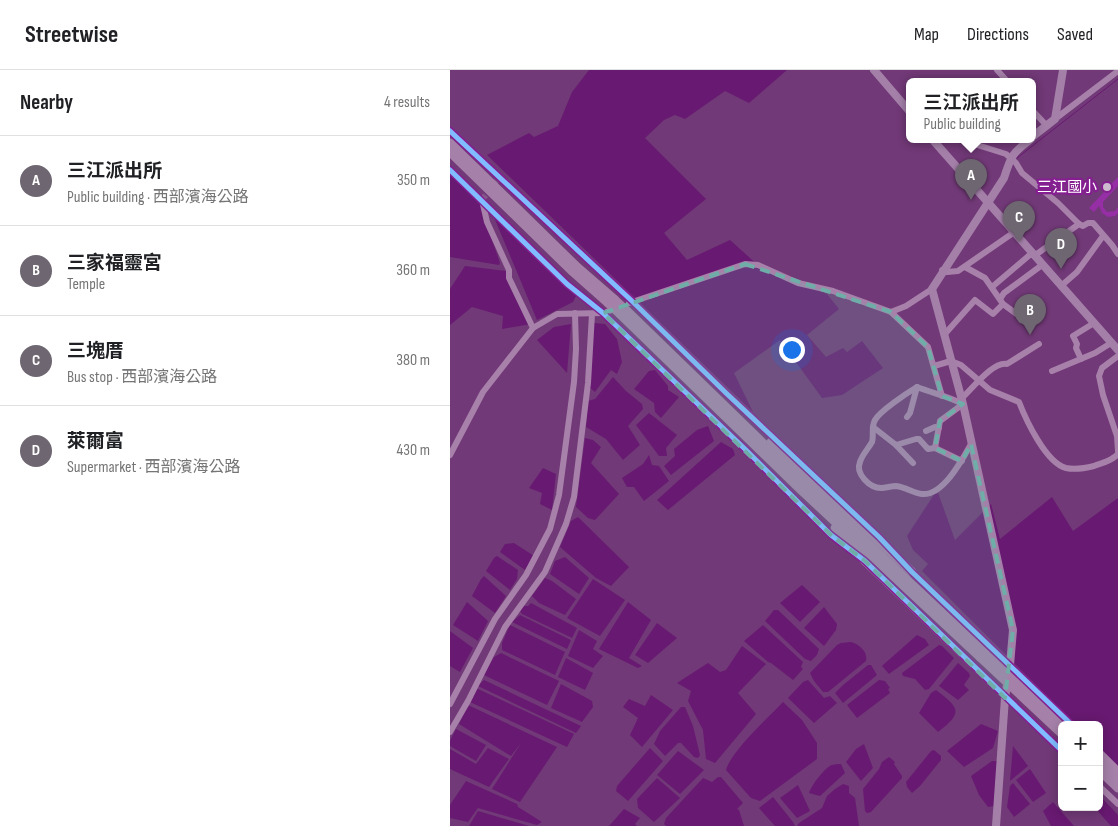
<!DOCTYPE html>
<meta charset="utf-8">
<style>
:root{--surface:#fff;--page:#f2f2f2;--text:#202124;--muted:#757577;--line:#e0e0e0;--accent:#6e6671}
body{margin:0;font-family:"Sofia Sans Condensed","Noto Sans TC",sans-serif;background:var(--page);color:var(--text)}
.controls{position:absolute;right:15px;bottom:15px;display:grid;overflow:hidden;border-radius:8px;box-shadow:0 2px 12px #0003}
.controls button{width:45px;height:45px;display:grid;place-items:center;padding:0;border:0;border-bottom:1px solid var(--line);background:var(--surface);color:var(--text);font:25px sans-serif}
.you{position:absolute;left:341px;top:279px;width:18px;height:18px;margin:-12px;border:4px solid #fff;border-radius:50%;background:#1a73e8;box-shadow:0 0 0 8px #1a73e833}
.badge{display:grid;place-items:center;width:32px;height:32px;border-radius:50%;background:var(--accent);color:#fff;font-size:16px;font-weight:700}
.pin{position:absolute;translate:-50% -41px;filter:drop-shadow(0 1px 2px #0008)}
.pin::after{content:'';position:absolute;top:26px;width:18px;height:15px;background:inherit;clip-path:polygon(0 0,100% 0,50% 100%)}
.popup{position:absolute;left:456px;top:8px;width:130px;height:65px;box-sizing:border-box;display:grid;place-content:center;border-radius:8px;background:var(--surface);filter:drop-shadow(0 1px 4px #0005);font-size:16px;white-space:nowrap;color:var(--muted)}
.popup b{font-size:19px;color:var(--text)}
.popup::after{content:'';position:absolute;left:50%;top:100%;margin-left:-10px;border:10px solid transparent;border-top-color:var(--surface)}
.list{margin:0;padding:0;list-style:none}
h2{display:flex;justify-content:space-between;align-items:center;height:65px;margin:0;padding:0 20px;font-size:21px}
h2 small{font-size:16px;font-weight:400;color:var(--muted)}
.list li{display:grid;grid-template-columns:32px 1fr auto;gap:15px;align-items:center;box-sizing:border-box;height:90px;padding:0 20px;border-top:1px solid var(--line)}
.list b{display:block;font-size:19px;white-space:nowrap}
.list p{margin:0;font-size:16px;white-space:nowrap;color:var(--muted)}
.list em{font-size:16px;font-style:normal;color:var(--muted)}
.map{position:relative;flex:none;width:668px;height:756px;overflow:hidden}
header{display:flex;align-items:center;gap:30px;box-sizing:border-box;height:70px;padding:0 25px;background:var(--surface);border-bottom:1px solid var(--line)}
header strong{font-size:24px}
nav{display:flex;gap:28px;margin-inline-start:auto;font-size:18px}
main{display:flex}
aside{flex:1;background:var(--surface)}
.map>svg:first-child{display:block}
.green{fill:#962ea5}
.water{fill:#681971}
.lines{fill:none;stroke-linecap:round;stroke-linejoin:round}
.stream{stroke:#681971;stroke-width:1}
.minor-tunnel{stroke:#86578b;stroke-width:6;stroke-dasharray:6 3;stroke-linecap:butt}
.minor{stroke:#a781aa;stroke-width:6}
.major{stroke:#a480a9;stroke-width:8}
.highway{stroke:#a581a9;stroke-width:9}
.highway-bridge{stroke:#a581a9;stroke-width:9}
.cycleway-casing{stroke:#851f91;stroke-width:8}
.cycleway{stroke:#80bcff;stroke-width:5}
.marked{fill:#6fada8;fill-opacity:0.2;stroke:#6fada8;stroke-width:4;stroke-dasharray:10 6;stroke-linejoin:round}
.poi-dot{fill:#cdbacf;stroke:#851f91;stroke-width:2}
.labels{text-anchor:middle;stroke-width:4.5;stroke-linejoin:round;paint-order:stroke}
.poi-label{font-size:15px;fill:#fff;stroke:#851f91;text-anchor:end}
</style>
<header>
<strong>Streetwise</strong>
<nav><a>Map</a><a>Directions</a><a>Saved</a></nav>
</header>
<main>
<aside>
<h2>Nearby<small>4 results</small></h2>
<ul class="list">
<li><span class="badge">A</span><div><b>三江派出所</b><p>Public building · 西部濱海公路</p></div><em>350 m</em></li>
<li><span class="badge">B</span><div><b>三家福靈宮</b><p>Temple</p></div><em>360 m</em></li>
<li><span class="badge">C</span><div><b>三塊厝</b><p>Bus stop · 西部濱海公路</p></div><em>380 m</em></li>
<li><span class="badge">D</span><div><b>萊爾富</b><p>Supermarket · 西部濱海公路</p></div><em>430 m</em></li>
</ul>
</aside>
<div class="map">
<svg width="668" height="756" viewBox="0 0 668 756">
<rect width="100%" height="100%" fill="#713977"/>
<path class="green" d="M668,107v9l-15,16v5l4,5 8,-1 3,-4v6l-3,3 -7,1 -6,-4 -3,-7 -5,6 -5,-4z"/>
<g class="water">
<path d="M139,0h198l-38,33 -24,-12 -40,28 -10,-4 -11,5 -19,18 61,61 -42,34 23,27 43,-20 30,27 67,27 12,15 -32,26 19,22 17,-9 4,4 15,-11 21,27 -41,27 -20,3 -42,-58 -46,33 19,39 -266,-257 42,-22 5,4 24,-11 14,-34z"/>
<path d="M0,101l28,27 22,65 -1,2 -49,-8z"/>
<path d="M41,140l84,81 1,5 -3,6 -36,18z"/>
<path d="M15,196l41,5 4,4 21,49 -29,5 1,-13 -31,-9 -22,18v-36z"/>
<path d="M143,253l12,1 12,15 5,23 -5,12 -6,-4 -16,22 -6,-5z"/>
<path d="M121,254l-4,49 -30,-33 17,-13z"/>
<path d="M205,300l13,16v4l11,7 -18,21 -6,-6 -1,-9 -20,-14 15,-18z"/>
<path d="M163,307l13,14 16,13 1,5 -15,17 12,19 -17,15 -17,-21 -20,-12 2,-26 7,-2z"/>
<path d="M199,343l28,22 -11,13 1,8h-8l-23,-31z"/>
<path d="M258,356l6,15 -43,34 -7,-9 11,-10 -1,-7 23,-19z"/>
<path d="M135,368l8,2 8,7 -10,16 28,31 -24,26 -7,-2 -12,-11z"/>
<path d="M271,372l12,7 2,6 -67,55 -11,-10z"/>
<path d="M199,385l3,10 7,1 10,15 -25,20 -10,-14h-7l-5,-9 21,-14z"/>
<path d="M93,398l13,6 -4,36 -12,-6 2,-11 -13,-5z"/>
<path d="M487,420l18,50 36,-36 9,35 52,-42 21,34 45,-33v268l-19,-18v-23h-23l-154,-154 6,-7 -15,-14 -6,-14z"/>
<path d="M128,447l51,50 -18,19 -15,-8 -36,-31 11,-26z"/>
<path d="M64,473l20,13 -9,14 -25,-18 5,-8z"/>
<path d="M47,486l21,14 -1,9 -7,11 -24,-19 8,-13z"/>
<path d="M115,487l24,21 -10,16 -29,-20 5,-13z"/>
<path d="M34,506l22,20 -11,17 -23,-17 9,-17z"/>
<path d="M95,508l7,3 24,18 -11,16 -26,-12 -7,-7z"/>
<path d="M143,509l32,21 -25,36 -33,-18z"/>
<path d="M352,515l18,17 -20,20 -20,-19z"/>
<path d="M17,532l21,19 -10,20 -25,-16z"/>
<path d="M178,532l23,18 -22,38 13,8 -4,2 -39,-19z"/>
<path d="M81,533l46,25 -5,10 -50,-24 -2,-3 4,-5h4z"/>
<path d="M374,537l13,17 -1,6 -12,16 -20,-18z"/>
<path d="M324,540h4l41,39 -2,6 -6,6 -6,-2 -40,-38z"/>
<path d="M70,545l51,25 -4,9 -55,-27z"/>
<path d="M207,553l20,15 -29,25 -13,-8z"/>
<path d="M60,555l55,27 -10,23 -53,-25v-7z"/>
<path d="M313,555l40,37 -2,5 2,2 -10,11 -22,-17 -3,-1 -24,-21z"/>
<path d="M129,560l18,11 -4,8 10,7 -10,12 -25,-12z"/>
<path d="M0,561l23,17 -13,24 -10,-6z"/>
<path d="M467,565l8,4 4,6 -40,29 -7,-8 1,-1z"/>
<path d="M401,572c8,2 17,10 15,19l-38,31h-5l-9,-11 -4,-8 27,-28 4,-2z"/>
<path d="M489,575l3,1 12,12 -25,31 -4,1 -10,-11 -12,-3 -1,-3z"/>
<path d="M292,576l24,18 -28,29 18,21 -41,49 -9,-4 -3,-29 -15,-29 3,-10 -14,-8 31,-20 12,9 6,-2z"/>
<path d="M51,583l58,28 -12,24 -63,-30 10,-18z"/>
<path d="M116,588l27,15 -8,17 -27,-13z"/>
<path d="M508,593l11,10 1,3 -6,9 5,5 -11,10 -19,-14z"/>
<path d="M418,595h3l6,10 -34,28 -8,-10 8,-8z"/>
<path d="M34,610l97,46 -5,7 -98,-47z"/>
<path d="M358,610l16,18 6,-2 7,7 -23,20 -26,-25 15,-16z"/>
<path d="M429,610l6,1 5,7 -2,1 2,4 -33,25 -10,-13z"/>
<path d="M111,614l31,17 1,6 -11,15 -31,-14z"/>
<path d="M26,618l98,46 -7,13 -97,-45z"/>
<path d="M486,620c24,18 27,23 2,42l-19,-19 12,-20z"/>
<path d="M201,625l22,15 -31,37 -12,-12 8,-17 -15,-11 6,-8 16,7z"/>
<path d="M333,632l19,18 15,23v16l-57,42 -9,-3 -25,-28c5,-19 43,-53 57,-68z"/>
<path d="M18,635l89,42 -37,55 -28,-13 29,-46 -10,13 -52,-32z"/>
<path d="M231,637h4l8,19 7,29 -2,3 -4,-1 -13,-14h-3l-13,13 -11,-12 6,-13z"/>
<path d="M531,654l17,7 -5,17 -29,19 -17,-16z"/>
<path d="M6,659l30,16 -10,16 -26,-15v-5z"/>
<path d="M414,674l9,24 -12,13 -15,-19 10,-13z"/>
<path d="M563,676l15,20 -18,15z"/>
<path d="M38,678l21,11 -20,28 -39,-18v-20l26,15z"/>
<path d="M200,678l13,13 -35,40 -12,-10 1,-5z"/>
<path d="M484,680l7,6v4l-21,26 -8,7 -5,-6 -1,-5 25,-31z"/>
<path d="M228,681l26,19 -24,24 -23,-19z"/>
<path d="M439,687l6,5 -1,2 8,12v2l-31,34 -4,1 -2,-2 -2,-22 16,-20 3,-7z"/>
<path d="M542,691h5l-3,45 -6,1 -9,-12 -8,-19z"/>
<path d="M391,694l4,9 -25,23 -11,-3c2,-7 16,-26 23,-28 3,-1 6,-1 9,-1z"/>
<path d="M580,699l16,24 -13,9 -17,-22z"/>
<path d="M268,707h3l22,26 -6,6 2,1 5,16h-78l-2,-2 2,-6 37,-40 9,4z"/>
<path d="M207,708l23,20 -26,24 -16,-14 -1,-9z"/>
<path d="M16,711l51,23 1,3 24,15 -5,3 -59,-17 -10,14 -18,-4v-13z"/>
<path d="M563,713l17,21 -16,13 -7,-10 3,-21z"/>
<path d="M393,714l6,2v7l6,5 4,28h-62l2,-3 23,-15 5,-12 8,-7z"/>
<path d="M348,715l12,26 -13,7 -17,-20z"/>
<path d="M649,725l19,20v11h-7l-17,-19h5z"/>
<path d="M323,727l20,25 2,4h-20l-16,-18z"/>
<path d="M603,732l21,24h-23l-8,-15z"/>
<path d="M174,739l16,9 -5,6 2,2h-28z"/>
<path d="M28,741l51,15h-60z"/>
</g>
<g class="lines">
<path class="stream" d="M567,88l101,-79"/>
<path class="minor-tunnel" d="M32,130l17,-23"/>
<g class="minor">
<path d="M547,0l10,11"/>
<path d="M582,40l15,16"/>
<path d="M605,49l63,-48"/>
<path d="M0,61l183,171 157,152"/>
<path d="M521,73l35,11 10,9 6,10 36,30 21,21 4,2 5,-3h5l19,22 6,9"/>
<path d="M0,100l117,114 36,29 144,138 84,84 22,17"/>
<path d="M584,186l45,-32"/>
<path d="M515,197l20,11 18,26 15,11 3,5"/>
<path d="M492,200l5,2 11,-1 55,-38"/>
<path d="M611,216l16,-14 26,-36"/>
<path d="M542,217l40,-34"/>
<path d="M550,229l4,-6 38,-28"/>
<path d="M179,233l116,-39 13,1 40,18 35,8 58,21 15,-6 26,-17"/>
<path d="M441,242l37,35 14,49"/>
<path d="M83,258l24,-14 46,-1 15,-5"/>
<path d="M494,265l31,-35 18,14 10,-10"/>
<path d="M668,286l-16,12 -3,8 4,19 14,41 1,15"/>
<path d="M631,289l-5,-11 1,-4 -4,-8 21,-13"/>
<path d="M484,296l17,-5 10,4 29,25 29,12c7,18 27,61 47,66 9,2 20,0 28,-2 8,-3 18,-5 24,-12"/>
<path d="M602,301l43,-18 16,-10"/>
<path d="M511,329c11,-10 32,-38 46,-35l32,-20"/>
<path d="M457,347l3,-4 7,-26"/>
<path d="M423,357l23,18 20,-6h3l9,10 7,-1 27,13"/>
<path d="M476,361l9,-4 4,1"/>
<path d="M446,375l17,18"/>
<path d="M485,378l5,-27 23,-17c-15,-8 -31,-11 -46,-17 -10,6 -37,24 -42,33 -4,7 -1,16 -3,22 -4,7 -10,13 -12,20 -5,12 10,26 21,26 5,0 10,-2 15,-2 10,1 17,7 26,8 21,2 40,-34 49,-50"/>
<path d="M0,385l33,-63 50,-64 -24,-50v-8l-22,-48 -5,-22"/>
<path d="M412,490l200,191"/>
<path d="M460,500l162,155"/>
<path d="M0,634l45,-85 31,-44 24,-46 9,-34 15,-113 2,-33 -1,-36"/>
<path d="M0,662l18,-31 37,-74 40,-55 21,-48 8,-27 14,-114 4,-69"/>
<path d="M649,681l19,19"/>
<path d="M649,716l19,18"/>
</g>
<g class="major">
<path d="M424,0l36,42"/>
<path d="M582,67l23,-18 8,-49"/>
<path d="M482,69l186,211"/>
<path d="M546,756l9,-128 5,-33 3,-35 -50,-226 -31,-115 72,-111c7,-22 8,-25 27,-39"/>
</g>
<g class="highway">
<path d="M0,73l127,124 38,33"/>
<path d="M0,82l123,120 35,31"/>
<path d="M177,241l177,172 181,170"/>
<path d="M170,244l179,174 181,169"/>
<path d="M321,372l141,130"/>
<path d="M385,458l30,33"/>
<path d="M649,690l19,18"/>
<path d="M649,700l19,18"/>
</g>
<g class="highway-bridge">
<path d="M165,230l12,11"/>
<path d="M158,233l12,11"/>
<path d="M535,583l77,72"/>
<path d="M530,587l82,77"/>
</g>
<defs>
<g id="cycleway">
<path d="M0,61l183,171 93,91 153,144 33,35 160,153"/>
<path d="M0,100l117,114 36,29 144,138 84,84 34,26 197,190"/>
</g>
</defs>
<use href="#cycleway" class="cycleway-casing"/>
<use href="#cycleway" class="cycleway"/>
</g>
<path class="marked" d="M295,194l146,48 37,35 14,49 21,8 -23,17 -5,27 27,13 9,-17 42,186 -8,68 -140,-137 -34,-26 -228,-222z"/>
<circle class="poi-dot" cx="657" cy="117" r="5"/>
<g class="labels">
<g class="poi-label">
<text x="647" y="122">三江國小</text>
</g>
</g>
</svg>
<div class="controls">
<button>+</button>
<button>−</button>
</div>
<div class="you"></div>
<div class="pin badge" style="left:521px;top:130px">A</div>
<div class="popup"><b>三江派出所</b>Public building</div>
<div class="pin badge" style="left:580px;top:265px">B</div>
<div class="pin badge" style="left:569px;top:172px">C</div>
<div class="pin badge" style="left:611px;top:199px">D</div>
</div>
</main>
